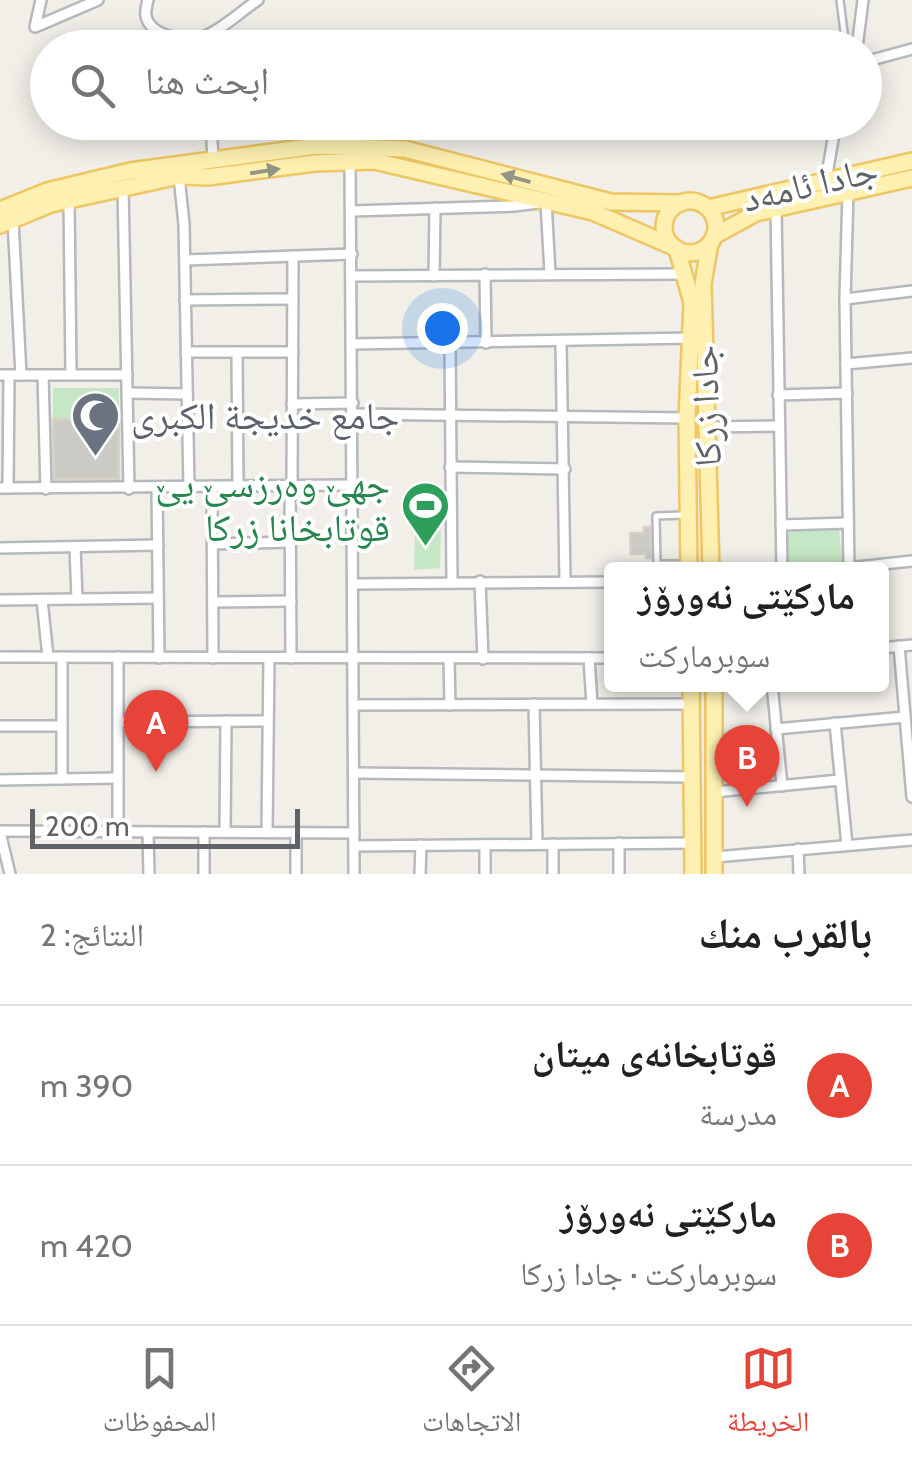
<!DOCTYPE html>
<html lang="ar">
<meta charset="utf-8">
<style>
:root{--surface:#fff;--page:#f2f2f2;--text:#202124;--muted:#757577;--line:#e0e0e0;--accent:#e64439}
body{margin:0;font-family:Cabin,"Noto Naskh Arabic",sans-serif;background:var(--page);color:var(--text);direction:rtl}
.scale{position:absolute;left:30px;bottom:25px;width:270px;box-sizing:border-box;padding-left:10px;border:5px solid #5f6368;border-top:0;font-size:28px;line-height:35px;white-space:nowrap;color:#5f6368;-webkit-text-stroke:8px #fff;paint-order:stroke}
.you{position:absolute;left:442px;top:328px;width:35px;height:35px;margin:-25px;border:8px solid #fff;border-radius:50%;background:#1a73e8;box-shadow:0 0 0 15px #1a73e833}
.badge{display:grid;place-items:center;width:65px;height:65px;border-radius:50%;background:var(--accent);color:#fff;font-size:32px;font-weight:700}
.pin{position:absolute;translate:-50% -82px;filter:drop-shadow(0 2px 5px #0008)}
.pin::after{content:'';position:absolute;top:52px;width:35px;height:30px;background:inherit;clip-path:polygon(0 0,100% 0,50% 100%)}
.popup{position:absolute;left:604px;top:562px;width:285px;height:130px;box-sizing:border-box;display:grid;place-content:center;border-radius:10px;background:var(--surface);filter:drop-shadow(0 2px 8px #0005);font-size:32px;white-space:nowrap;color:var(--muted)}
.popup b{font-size:38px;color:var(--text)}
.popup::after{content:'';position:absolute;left:50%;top:100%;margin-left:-20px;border:20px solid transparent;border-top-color:var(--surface)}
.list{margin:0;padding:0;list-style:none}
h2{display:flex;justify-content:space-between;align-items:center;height:130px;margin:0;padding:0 40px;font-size:42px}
h2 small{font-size:32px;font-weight:400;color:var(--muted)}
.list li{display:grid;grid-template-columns:65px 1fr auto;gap:30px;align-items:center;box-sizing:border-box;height:160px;padding:0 40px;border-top:2px solid var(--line)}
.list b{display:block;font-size:38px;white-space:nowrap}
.list p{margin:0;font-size:32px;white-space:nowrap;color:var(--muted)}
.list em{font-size:32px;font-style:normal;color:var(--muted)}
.icon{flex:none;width:55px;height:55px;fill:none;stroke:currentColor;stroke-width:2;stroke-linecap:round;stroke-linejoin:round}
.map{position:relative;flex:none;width:912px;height:874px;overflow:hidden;direction:ltr}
.search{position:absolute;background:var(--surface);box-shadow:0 5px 25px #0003;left:30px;right:30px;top:30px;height:110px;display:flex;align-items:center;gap:25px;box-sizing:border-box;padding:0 35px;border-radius:55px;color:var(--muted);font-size:38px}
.sheet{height:450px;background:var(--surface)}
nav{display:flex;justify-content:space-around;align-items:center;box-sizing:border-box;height:140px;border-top:2px solid var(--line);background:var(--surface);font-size:28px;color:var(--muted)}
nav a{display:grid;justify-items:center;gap:5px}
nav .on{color:var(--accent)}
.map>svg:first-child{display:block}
.green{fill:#c6e7c6}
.building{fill:#cccac5;stroke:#d6d1c6;stroke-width:2.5}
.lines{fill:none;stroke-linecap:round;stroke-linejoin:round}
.service-casing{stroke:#b5b8bc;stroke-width:10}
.minor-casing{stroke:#b5b8bc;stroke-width:14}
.primary-casing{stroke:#efc663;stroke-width:20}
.service{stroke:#fff;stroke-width:5}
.minor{stroke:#fff;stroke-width:9}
.primary{stroke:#fdf0b1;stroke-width:15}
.oneway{fill:#969482}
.labels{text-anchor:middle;stroke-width:8;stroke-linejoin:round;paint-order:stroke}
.street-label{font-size:38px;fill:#5f6368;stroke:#fff}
.worship-label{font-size:38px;fill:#5b616d;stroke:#fff;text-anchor:start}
.leisure-label{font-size:38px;fill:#27864d;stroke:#fff;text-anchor:end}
</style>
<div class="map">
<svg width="912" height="874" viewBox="0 0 912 874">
<rect width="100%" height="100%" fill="#f1efe8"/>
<g class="green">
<path d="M53,388h66v32l-66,-1z"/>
<path d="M839,528l3,35 -54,4 -2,-35z"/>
<path d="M441,529l-1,39 -26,2 1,-40z"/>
</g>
<g class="building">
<path d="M53,419l66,1v59h-65z"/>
<path d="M644,527h6l1,31h-5v-4h-15l-1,-21h14z"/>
</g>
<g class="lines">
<defs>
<g id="service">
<path d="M840,0l6,48"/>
<path d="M683,564h-26l-1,-48 29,-1"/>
</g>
<g id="minor">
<path d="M41,0l-6,27 63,-27"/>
<path d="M148,0c-1,3 -3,14 -2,16 4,20 41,27 57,21 19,-7 38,-26 55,-37"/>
<path d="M857,48l6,-48"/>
<path d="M864,62l48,-13"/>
<path d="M211,122l2,38"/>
<path d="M350,161l4,713"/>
<path d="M179,176l5,48 5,264"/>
<path d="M826,180l10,-58"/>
<path d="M123,187l6,302"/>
<path d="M848,191l-3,108 4,269"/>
<path d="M69,200l2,174"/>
<path d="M776,208l6,362"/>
<path d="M352,211l162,-5 32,-4 4,71"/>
<path d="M13,220l8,155"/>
<path d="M185,260l167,-6"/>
<path d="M485,274l1,69"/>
<path d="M352,276l332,-2"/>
<path d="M434,276l1,-68"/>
<path d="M845,299l67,-8"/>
<path d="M185,300l108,-1"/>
<path d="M450,343l2,240"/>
<path d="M561,343l4,238"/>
<path d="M352,344l340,-6"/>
<path d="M186,352h107"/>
<path d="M237,352l1,135"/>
<path d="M846,364l66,-6"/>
<path d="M0,375h127"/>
<path d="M43,375l3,114"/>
<path d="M128,393l59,1"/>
<path d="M778,395l69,-2"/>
<path d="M292,404l61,-1"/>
<path d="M353,414l334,4"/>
<path d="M707,427l72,-1"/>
<path d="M450,467l115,2"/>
<path d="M290,486l1,172"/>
<path d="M292,487l1,-231"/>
<path d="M0,488l353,-3"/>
<path d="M8,488l1,-113"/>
<path d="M212,488l1,170"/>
<path d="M157,489l2,169"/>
<path d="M781,525l67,-2"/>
<path d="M213,544l76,-2"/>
<path d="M75,547l2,52"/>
<path d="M0,548l158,-3"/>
<path d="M829,570l83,-9"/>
<path d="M480,581l3,78"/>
<path d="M353,584l259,-2"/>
<path d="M0,600l158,-2"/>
<path d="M42,600l6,57"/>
<path d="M213,602l78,-1"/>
<path d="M899,646l13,151"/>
<path d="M882,648l30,-3"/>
<path d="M0,657l612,1"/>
<path d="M62,657v122"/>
<path d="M118,657v174"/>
<path d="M589,658l3,46"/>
<path d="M449,659l1,46"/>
<path d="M772,684l10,102"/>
<path d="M534,704l3,140"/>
<path d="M354,705l338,-1"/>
<path d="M118,722l150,-1"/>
<path d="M835,723l12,122"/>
<path d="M0,726h62"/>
<path d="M776,729l129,-12"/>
<path d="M354,773l338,4"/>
<path d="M0,780l118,-2"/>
<path d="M714,792l126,-12"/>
<path d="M0,831l354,2"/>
<path d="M0,832l10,42"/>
<path d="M148,832l1,42"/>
<path d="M225,832l1,-111"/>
<path d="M267,832l2,-174"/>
<path d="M619,843v31"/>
<path d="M553,844v30"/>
<path d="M354,846l339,-3"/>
<path d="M798,849l1,25"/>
<path d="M715,857l197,-17"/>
<path d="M204,874v-42"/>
<path d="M296,874v-42"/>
<path d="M420,874l1,-29"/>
<path d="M485,874v-29"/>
</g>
<g id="primary">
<circle cx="690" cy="227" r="26"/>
<path d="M708,208l204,-47"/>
<path d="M0,210l47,-19 83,-20 187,-25 88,3 206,53 70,1"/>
<path d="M0,225l51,-21 128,-28 29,1 107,-14 59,-2 219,51 81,35"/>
<path d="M714,236l42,-23 156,-35"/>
<path d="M710,243l-7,41 8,286"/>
<path d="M677,249l15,54 -5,115 2,152"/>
<path d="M691,684l2,190"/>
<path d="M714,684v190"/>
</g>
</defs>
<use href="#service" class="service-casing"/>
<use href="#minor" class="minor-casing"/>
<use href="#primary" class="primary-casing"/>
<use href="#service" class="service"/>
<use href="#minor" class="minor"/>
<use href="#primary" class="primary"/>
</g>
<defs><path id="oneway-solid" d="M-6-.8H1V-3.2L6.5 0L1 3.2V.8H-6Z" transform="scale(2.5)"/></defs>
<g class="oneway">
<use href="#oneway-solid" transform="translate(265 171) rotate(-9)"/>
<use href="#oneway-solid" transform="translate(516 178) rotate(-164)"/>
</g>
<defs>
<symbol id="mosque-pin" viewBox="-11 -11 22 30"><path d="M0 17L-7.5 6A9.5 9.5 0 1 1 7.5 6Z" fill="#6b7280" stroke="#fff"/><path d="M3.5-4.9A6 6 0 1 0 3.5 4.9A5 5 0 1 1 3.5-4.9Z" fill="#fff"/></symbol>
<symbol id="stadium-pin" viewBox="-11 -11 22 30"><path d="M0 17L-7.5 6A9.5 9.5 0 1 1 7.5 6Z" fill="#2e9e5b" stroke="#fff"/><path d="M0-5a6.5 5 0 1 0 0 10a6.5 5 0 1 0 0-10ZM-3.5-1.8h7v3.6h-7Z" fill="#fff"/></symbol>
</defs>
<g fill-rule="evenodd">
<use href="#mosque-pin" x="68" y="388" width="55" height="75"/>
<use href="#stadium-pin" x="398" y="478" width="55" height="75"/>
</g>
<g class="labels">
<g class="street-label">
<text transform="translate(810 184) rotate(-13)" y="13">جادا ئامەد</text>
<text transform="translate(706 406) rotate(-92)" y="13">جادا زرکا</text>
</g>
<g class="worship-label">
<text x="131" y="429">جامع خدیجة الکبری</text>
</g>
<g class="leisure-label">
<text x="390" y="497">جھێ وەرزسێ یێ<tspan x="390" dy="44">قوتابخانا زرکا</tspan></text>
</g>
</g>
</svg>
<div class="scale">200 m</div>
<div class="you"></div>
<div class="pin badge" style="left:156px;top:772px">A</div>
<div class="pin badge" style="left:747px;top:807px">B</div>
<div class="popup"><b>مارکێتی نەورۆز</b>سوبرماركت</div>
<div class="search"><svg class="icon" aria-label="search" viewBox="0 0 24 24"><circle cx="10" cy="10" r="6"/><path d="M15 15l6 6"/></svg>ابحث هنا</div>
</div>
<section class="sheet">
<h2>بالقرب منك<small>النتائج: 2</small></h2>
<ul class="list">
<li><span class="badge">A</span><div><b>قوتابخانەی میتان</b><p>مدرسة</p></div><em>390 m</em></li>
<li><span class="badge">B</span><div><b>مارکێتی نەورۆز</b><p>سوبرماركت · جادا زرکا</p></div><em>420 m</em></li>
</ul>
</section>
<nav>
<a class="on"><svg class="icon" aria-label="map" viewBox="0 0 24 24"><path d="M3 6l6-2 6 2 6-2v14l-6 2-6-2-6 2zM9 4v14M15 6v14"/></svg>الخريطة</a>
<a><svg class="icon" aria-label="directions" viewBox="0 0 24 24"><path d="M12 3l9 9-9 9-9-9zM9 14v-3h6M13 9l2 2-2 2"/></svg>الاتجاهات</a>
<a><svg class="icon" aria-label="saved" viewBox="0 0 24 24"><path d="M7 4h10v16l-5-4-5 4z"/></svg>المحفوظات</a>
</nav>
